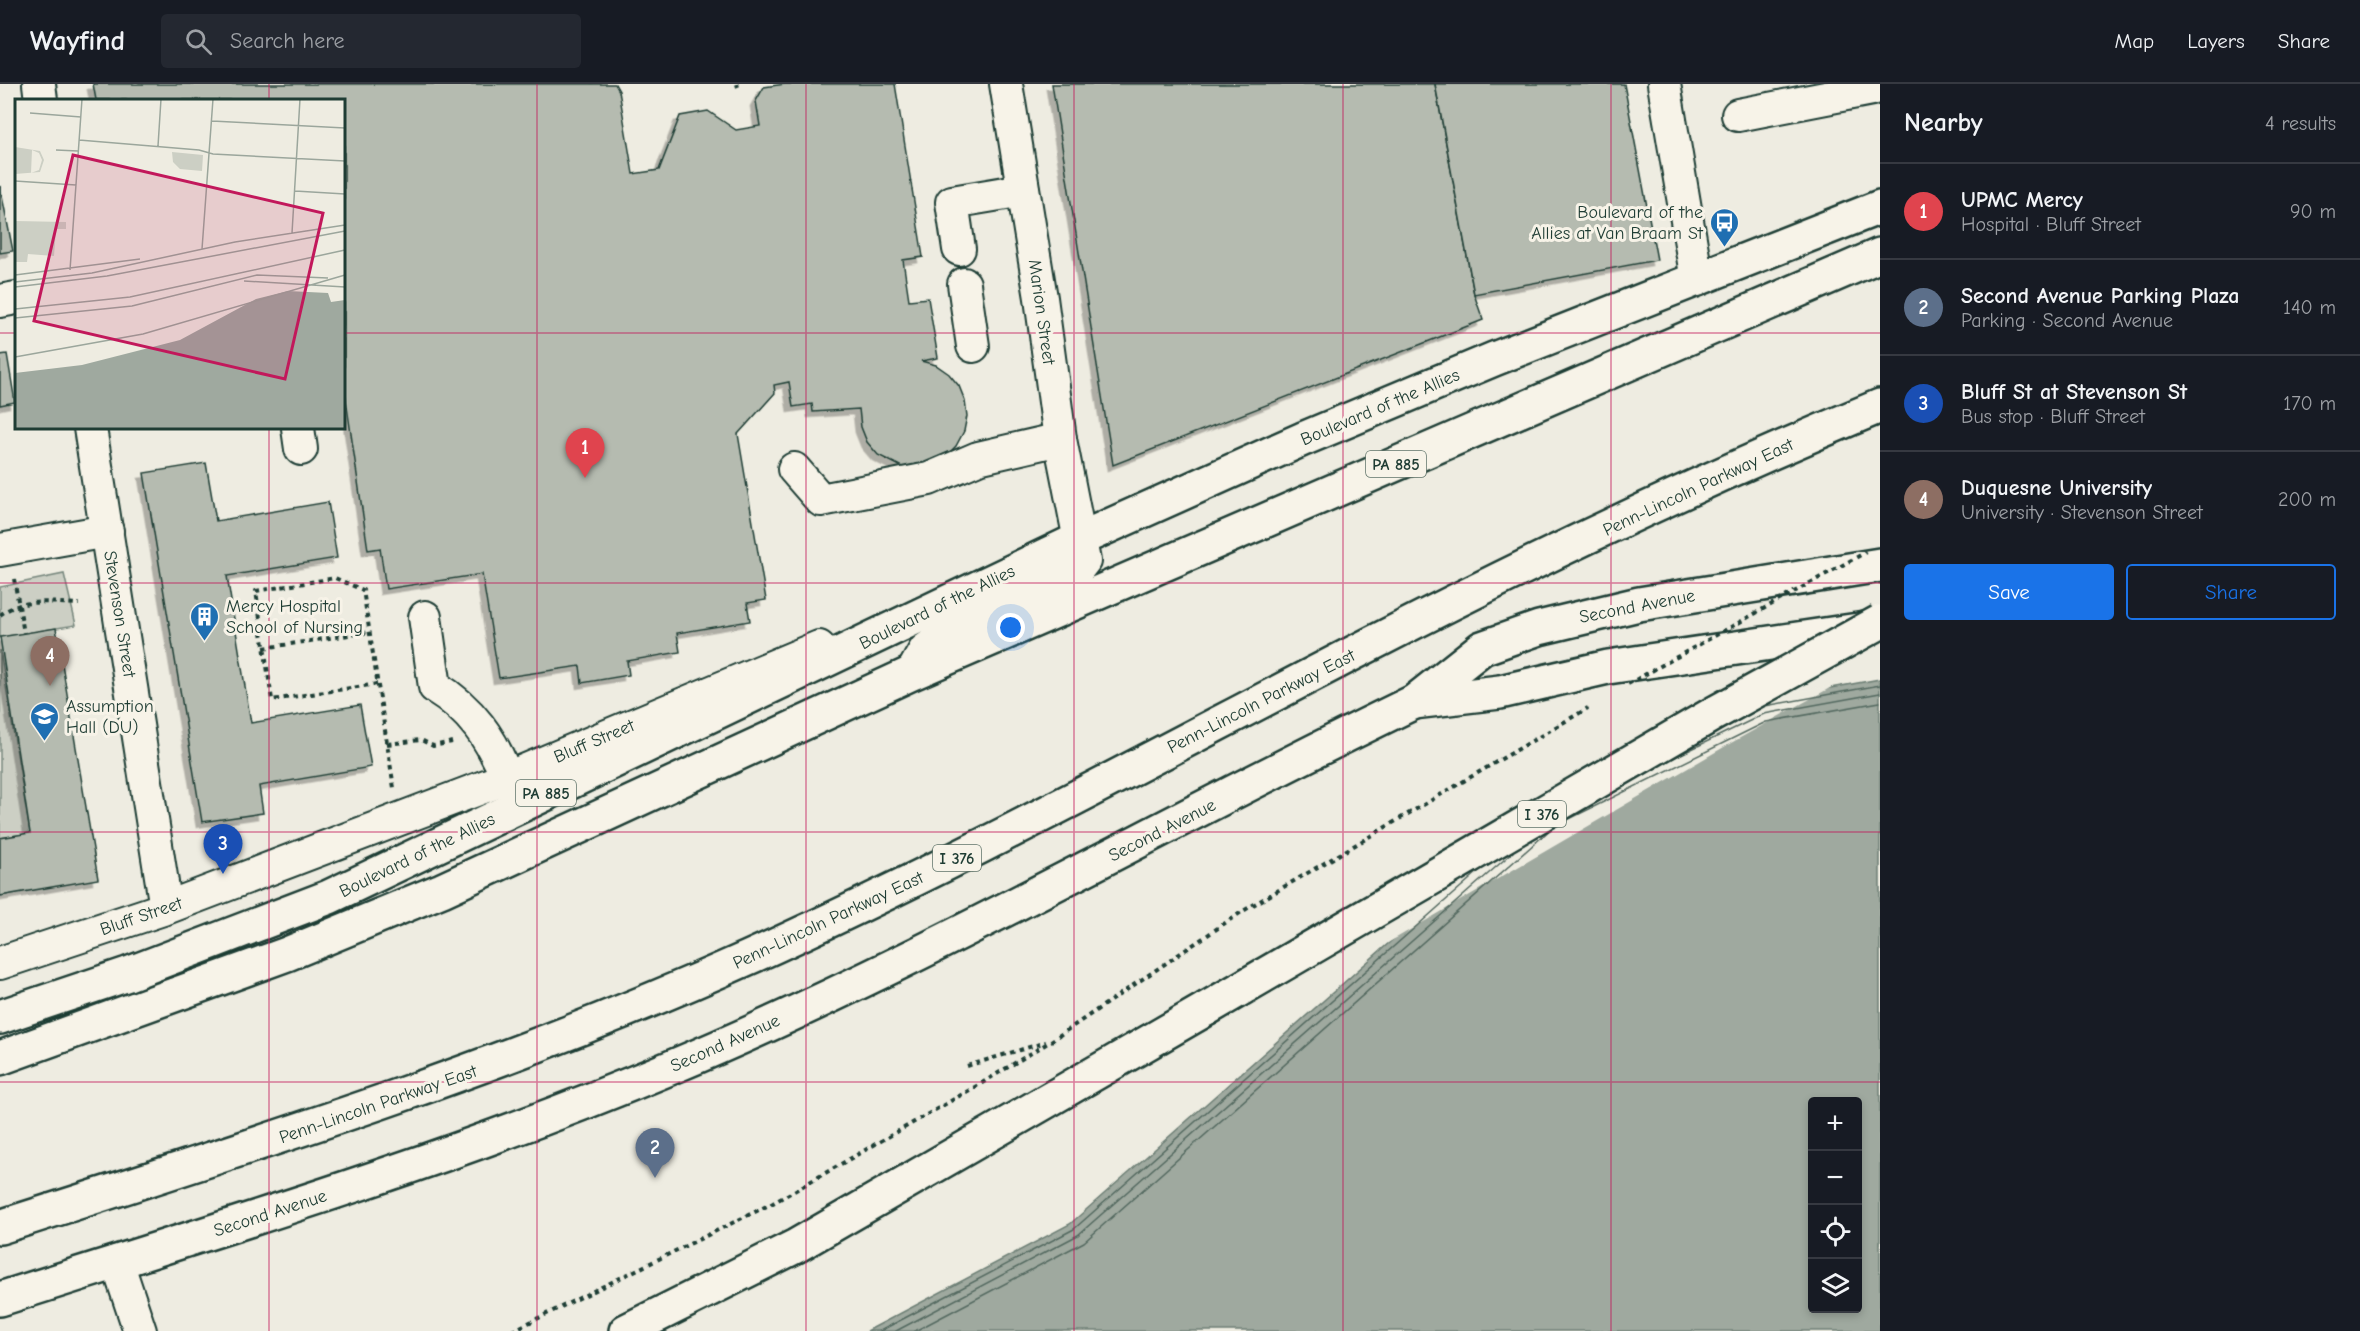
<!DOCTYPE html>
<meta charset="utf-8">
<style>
:root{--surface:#171b24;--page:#242831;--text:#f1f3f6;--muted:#9ea1a6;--line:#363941;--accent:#1a73e8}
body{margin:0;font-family:"Comic Neue",sans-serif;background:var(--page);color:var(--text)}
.controls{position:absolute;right:18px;bottom:18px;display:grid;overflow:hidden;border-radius:6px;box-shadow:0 3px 9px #0003}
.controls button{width:54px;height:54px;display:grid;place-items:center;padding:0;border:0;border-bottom:2px solid var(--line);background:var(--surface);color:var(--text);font:30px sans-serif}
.you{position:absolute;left:1011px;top:544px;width:21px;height:21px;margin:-15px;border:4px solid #fff;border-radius:50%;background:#1a73e8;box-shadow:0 0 0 9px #1a73e833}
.badge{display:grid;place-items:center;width:39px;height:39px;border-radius:50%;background:var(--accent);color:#fff;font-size:20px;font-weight:700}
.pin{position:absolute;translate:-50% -50px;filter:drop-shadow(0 2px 3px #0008)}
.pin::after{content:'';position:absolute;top:32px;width:21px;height:18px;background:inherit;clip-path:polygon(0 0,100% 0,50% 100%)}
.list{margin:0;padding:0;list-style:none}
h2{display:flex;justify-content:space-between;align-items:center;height:78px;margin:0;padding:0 24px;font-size:26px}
h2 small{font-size:20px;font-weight:400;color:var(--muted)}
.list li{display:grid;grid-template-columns:39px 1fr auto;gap:18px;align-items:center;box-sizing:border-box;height:96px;padding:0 24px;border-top:2px solid var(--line)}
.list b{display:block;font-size:22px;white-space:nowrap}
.list p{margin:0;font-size:20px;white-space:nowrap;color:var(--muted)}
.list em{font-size:20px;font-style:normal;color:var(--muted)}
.actions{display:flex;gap:12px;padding:18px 24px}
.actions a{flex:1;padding:14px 0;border:2px solid var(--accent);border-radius:6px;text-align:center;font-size:21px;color:var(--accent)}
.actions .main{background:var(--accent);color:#fff}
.icon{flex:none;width:33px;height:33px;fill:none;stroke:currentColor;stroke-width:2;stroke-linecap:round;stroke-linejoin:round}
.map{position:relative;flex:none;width:1880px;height:1247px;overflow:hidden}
header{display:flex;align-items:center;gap:36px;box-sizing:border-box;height:84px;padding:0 30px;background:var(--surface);border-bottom:2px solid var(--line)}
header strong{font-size:28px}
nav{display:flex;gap:33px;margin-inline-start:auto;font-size:21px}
.search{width:420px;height:54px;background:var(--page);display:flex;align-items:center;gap:15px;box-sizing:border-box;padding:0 21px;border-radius:6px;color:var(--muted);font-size:22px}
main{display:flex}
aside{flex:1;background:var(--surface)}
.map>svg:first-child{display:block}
.green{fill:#cccfc4;stroke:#76867c;stroke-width:1.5}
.water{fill:#9fa99f;stroke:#6c7e74;stroke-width:1.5;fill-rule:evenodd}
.pier{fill:#eeece1}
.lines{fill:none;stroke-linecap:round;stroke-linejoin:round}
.shore{stroke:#52685f;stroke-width:1.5}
.building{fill:#b5bbb0;stroke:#1f3d34;stroke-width:1.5;filter:url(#shadow)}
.minor-casing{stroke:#1f3d34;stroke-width:36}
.major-casing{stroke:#1f3d34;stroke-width:38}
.highway-casing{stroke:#1f3d34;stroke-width:38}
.path{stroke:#1f3d34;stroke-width:4;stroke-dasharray:4.5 4.5;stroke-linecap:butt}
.minor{stroke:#f7f3e8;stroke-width:32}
.major{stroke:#f7f3e8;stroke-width:33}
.highway{stroke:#f7f3e8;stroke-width:33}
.highway-bridge-casing{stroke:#1f3d34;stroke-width:38;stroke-linecap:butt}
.path-bridge{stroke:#1f3d34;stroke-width:4;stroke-dasharray:4.5 4.5;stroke-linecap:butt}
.highway-bridge{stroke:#f7f3e8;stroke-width:33}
.grid{fill:none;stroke:#c2185b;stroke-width:1.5;stroke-opacity:0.55}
.labels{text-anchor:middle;stroke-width:6;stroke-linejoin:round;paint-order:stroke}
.shield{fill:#f7f3e8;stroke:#60746a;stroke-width:1.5}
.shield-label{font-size:16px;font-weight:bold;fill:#1f3d34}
.poi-label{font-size:18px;fill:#1f3d34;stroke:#f7f3e8;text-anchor:start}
.street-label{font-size:18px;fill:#1f3d34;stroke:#f7f3e8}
.inset-road{fill:none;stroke:#9ba69c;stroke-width:1.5}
.view{fill:#c2185b;fill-opacity:0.15;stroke:#c2185b;stroke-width:3}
.inset-edge{fill:none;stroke:#1f3d34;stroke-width:3}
</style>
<header>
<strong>Wayfind</strong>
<div class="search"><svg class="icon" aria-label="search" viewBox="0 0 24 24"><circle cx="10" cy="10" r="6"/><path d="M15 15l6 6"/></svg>Search here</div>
<nav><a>Map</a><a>Layers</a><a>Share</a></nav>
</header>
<main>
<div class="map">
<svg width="1880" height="1247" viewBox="0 0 1880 1247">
<defs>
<filter id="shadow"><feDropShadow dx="-5.5" dy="5.5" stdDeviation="0" flood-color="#0004"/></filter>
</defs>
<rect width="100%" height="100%" fill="#eeece1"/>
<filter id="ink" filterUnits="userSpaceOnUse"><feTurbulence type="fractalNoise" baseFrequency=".0167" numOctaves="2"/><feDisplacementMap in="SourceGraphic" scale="12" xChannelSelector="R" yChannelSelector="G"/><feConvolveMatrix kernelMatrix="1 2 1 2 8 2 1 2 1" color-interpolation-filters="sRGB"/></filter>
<g filter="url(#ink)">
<g class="green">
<path d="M64,490l12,51 -76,12v-50z"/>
<path d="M0,566l30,183 -30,5z"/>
</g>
<path class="water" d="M1880,595v652h-1013l203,-107 472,-416 217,-107zM1812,1018h46v206h-46z"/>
<path class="pier" d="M1837,600l-106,59 -352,205 161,-143 218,-107z"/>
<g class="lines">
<g class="shore">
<path d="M1765,622l115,-21"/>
<path d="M1673,674l91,-44 116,-21"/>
<path d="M1561,739l205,-101 114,-20"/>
<path d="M880,1247l194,-102 405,-358"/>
<path d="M896,1247l182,-96 435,-383"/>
<path d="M915,1247l169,-89 468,-414"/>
</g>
</g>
<g class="building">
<path d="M93,0h522l4,7 14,83 26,-4 21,-54 28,-5 28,19 24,-4 -4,-25 8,-14 21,-3h110l28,173 -20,3 6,40 19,-2 10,60 -17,3 15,4 13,9 10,12 6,15 2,15 -3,15 -8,15 -12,12 -30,10 -12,-1 -24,-12 -11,-13 -6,-15 -2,-18 -46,3 -1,-8 -19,3 -4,-25 -15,3 1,8 -37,41 28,166 -19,3 3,18 -73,12 3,19 -53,9 2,14 -47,8 -2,-17 -81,12 -17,-104 -96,15 -6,-41 -12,2 -24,-164v-286h-248z"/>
<path d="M1052,0h383l39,210 9,26 -370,145z"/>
<path d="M1435,0h189l33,176 -183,34z"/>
<path d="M0,102l13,65 -13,2z"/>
<path d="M7,270l8,48 -15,3v-50z"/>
<path d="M206,379l10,58 112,-19 9,56 -110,18 24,147 109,-18 11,62 -112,19 4,27 -61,9 -58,-349z"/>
<path d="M56,544l42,251 -98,17v-58l30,-5 -30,-196z"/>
</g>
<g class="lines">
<defs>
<g id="minor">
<path d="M39,0l2,16"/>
<path d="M1664,0l33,196"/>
<path d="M1738,31l134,-26 -1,-5"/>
<path d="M959,165l-7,-47 71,-12"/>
<path d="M964,200l9,62"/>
<path d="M0,217l16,-3"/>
<path d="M90,344l76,480"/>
<path d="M298,344l3,21"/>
<path d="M794,385l27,31 108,-21 49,-21 82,-19"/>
<path d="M0,466l107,-19"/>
<path d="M425,533l10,70c36,22 57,52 72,91"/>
<path d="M912,589l13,-23 36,-26 116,-54 7,-9 -24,-122 -19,-141 -35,-214"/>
<path d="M0,879l166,-55 341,-130 312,-131"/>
<path d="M117,1178l23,69"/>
</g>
<g id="major">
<path d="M1414,618l86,-10 108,-25 257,-38"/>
<path d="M0,1215c226,-72 453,-140 672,-232 255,-107 494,-246 742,-365l68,-54 57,-20 100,-24 241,-39"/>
</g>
<g id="highway">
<path d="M0,933l128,-43 201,-77 751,-358 223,-100 191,-80 386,-152"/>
<path d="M0,974l287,-104 155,-64 470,-217 968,-418"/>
<path d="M0,1143c253,-81 505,-160 748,-269 213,-96 419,-209 627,-316 165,-85 334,-165 505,-236"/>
<path d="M626,1247l170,-85 410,-237"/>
</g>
</defs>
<use href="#minor" class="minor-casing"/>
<use href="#major" class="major-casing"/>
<use href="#highway" class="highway-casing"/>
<g class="path">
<path d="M737,0l1,3"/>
<path d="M14,495l10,54"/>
<path d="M0,531c23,-18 52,-12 79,-11"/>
<path d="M264,564l105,-16"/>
<path d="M377,600l-105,16 -16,-109 79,-13 28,12 31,198"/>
<path d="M387,660l34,-4 12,6 19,-4"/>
<path d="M967,982l79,-24"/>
<path d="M512,1247l261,-128 209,-120 69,-42 192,-130 345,-203"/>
</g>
<use href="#minor" class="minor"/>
<use href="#major" class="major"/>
<use href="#highway" class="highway"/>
<defs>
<path id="highway-bridge" d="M1206,925l509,-296 165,-91"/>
</defs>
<use href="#highway-bridge" class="highway-bridge-casing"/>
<path class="path-bridge" d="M1628,600l238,-132"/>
<use href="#highway-bridge" class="highway-bridge"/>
</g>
</g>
<path class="grid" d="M269,0v16M537,0v1247M806,0v1247M1074,0v1247M1343,0v1247M1611,0v1247M0,249h16M344,249h1536M269,344v903M0,499h1880M0,748h1880M0,998h1880"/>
<defs>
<symbol id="bus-pin" viewBox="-11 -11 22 30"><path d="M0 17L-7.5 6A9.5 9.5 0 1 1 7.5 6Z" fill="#1f6fb2" stroke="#f7f3e8"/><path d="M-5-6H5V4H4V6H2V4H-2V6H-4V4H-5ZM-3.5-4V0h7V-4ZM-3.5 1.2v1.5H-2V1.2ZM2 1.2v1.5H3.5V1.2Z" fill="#fff"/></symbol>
<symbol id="building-pin" viewBox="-11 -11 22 30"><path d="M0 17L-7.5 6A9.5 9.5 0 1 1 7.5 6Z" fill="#1f6fb2" stroke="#f7f3e8"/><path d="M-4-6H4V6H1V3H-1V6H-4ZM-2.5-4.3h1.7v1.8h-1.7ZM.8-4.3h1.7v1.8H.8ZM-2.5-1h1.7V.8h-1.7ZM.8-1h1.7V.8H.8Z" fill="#fff"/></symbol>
<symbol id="university-pin" viewBox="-11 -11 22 30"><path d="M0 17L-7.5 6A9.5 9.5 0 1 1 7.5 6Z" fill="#1f6fb2" stroke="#f7f3e8"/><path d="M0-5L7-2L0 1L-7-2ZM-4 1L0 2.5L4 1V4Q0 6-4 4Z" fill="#fff"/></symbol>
</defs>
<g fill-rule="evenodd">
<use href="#bus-pin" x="1708" y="122" width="33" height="45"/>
<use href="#building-pin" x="188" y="516" width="33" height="45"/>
<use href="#university-pin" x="28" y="616" width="33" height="45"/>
</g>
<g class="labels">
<g class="shield">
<rect x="1366" y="367" width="60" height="26" rx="4.5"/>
<rect x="516" y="696" width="60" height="26" rx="4.5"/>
<rect x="1518" y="717" width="48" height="26" rx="4.5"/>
<rect x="933" y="761" width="48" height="26" rx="4.5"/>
</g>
<g class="shield-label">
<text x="1396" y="386">PA 885</text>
<text x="546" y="715">PA 885</text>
<text x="1542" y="736">I 376</text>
<text x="957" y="780">I 376</text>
</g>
<g class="poi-label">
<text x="1703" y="134" text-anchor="end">Boulevard of the<tspan x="1703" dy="21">Allies at Van Braam St</tspan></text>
<text x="226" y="528">Mercy Hospital<tspan x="226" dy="21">School of Nursing</tspan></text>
<text x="66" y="628">Assumption<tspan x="66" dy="21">Hall (DU)</tspan></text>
</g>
<g class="street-label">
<text transform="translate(1042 228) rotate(82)" y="6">Marion Street</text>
<text transform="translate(1380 323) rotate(-23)" y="6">Boulevard of the Allies</text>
<text transform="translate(1698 403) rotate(-25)" y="6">Penn-Lincoln Parkway East</text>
<text transform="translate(1637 522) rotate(-11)" y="6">Second Avenue</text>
<text transform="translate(937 523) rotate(-26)" y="6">Boulevard of the Allies</text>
<text transform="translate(120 530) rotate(81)" y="6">Stevenson Street</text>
<text transform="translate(1261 617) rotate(-27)" y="6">Penn-Lincoln Parkway East</text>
<text transform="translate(594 657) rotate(-23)" y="6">Bluff Street</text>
<text transform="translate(1162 746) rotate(-27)" y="6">Second Avenue</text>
<text transform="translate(417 771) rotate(-26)" y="6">Boulevard of the Allies</text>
<text transform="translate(141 832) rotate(-19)" y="6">Bluff Street</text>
<text transform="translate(828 836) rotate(-25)" y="6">Penn-Lincoln Parkway East</text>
<text transform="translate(725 959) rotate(-24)" y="6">Second Avenue</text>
<text transform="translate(378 1020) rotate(-19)" y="6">Penn-Lincoln Parkway East</text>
<text transform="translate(270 1129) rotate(-18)" y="6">Second Avenue</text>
</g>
</g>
<g transform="translate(15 15)">
<rect width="330" height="330" fill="#eeece1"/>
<path d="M0,48l25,4 4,9 -4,12 -25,2zM17,51l7,3 3,7 -3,10 -8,3zM157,53l31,3 -1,16 -22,-2 -7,-7zM0,122l51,1v7h-10l-2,27 -26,-2 -1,8h-11z" fill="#cccfc4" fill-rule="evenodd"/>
<path d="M273,192l40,2 3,9 14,-2v129h-330v-56l67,-8 98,-25 76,-41z" fill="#9fa99f"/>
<path class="inset-road" d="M15,14l51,4M197,22l133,7M64,41l120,10 14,4 132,7M143,47l3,-47M41,51l22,1M0,82l61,4M280,92l50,3M277,134l8,-134M187,150l11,-150M55,171l12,-171M0,176l125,-16M229,182l101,6M0,183l77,-9 143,-31 110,-17M0,188l92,-11 238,-45M0,210l115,-12 215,-47M0,219l117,-12 125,-31 71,3M0,258l128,-23 202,-59"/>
<path class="view" d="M58,56l250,58 -38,166 -251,-58z"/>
<rect width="330" height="330" class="inset-edge"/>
</g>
</svg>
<div class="controls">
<button>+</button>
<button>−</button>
<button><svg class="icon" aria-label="locate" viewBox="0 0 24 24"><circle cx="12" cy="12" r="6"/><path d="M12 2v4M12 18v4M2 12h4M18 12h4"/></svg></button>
<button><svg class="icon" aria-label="layers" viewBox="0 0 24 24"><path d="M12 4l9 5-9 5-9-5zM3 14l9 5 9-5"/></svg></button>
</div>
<div class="you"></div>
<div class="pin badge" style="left:585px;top:394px;background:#e0444e">1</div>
<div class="pin badge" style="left:655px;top:1094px;background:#5c6f8a">2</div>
<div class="pin badge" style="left:223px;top:790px;background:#1a4fb4">3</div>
<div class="pin badge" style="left:50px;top:602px;background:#8d6e63">4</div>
</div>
<aside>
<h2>Nearby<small>4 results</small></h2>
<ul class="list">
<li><span class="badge" style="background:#e0444e">1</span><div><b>UPMC Mercy</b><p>Hospital · Bluff Street</p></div><em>90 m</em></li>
<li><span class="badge" style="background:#5c6f8a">2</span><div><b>Second Avenue Parking Plaza</b><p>Parking · Second Avenue</p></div><em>140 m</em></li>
<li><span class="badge" style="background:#1a4fb4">3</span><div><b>Bluff St at Stevenson St</b><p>Bus stop · Bluff Street</p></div><em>170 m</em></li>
<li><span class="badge" style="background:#8d6e63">4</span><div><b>Duquesne University</b><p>University · Stevenson Street</p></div><em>200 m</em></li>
</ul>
<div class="actions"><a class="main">Save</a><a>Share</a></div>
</aside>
</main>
